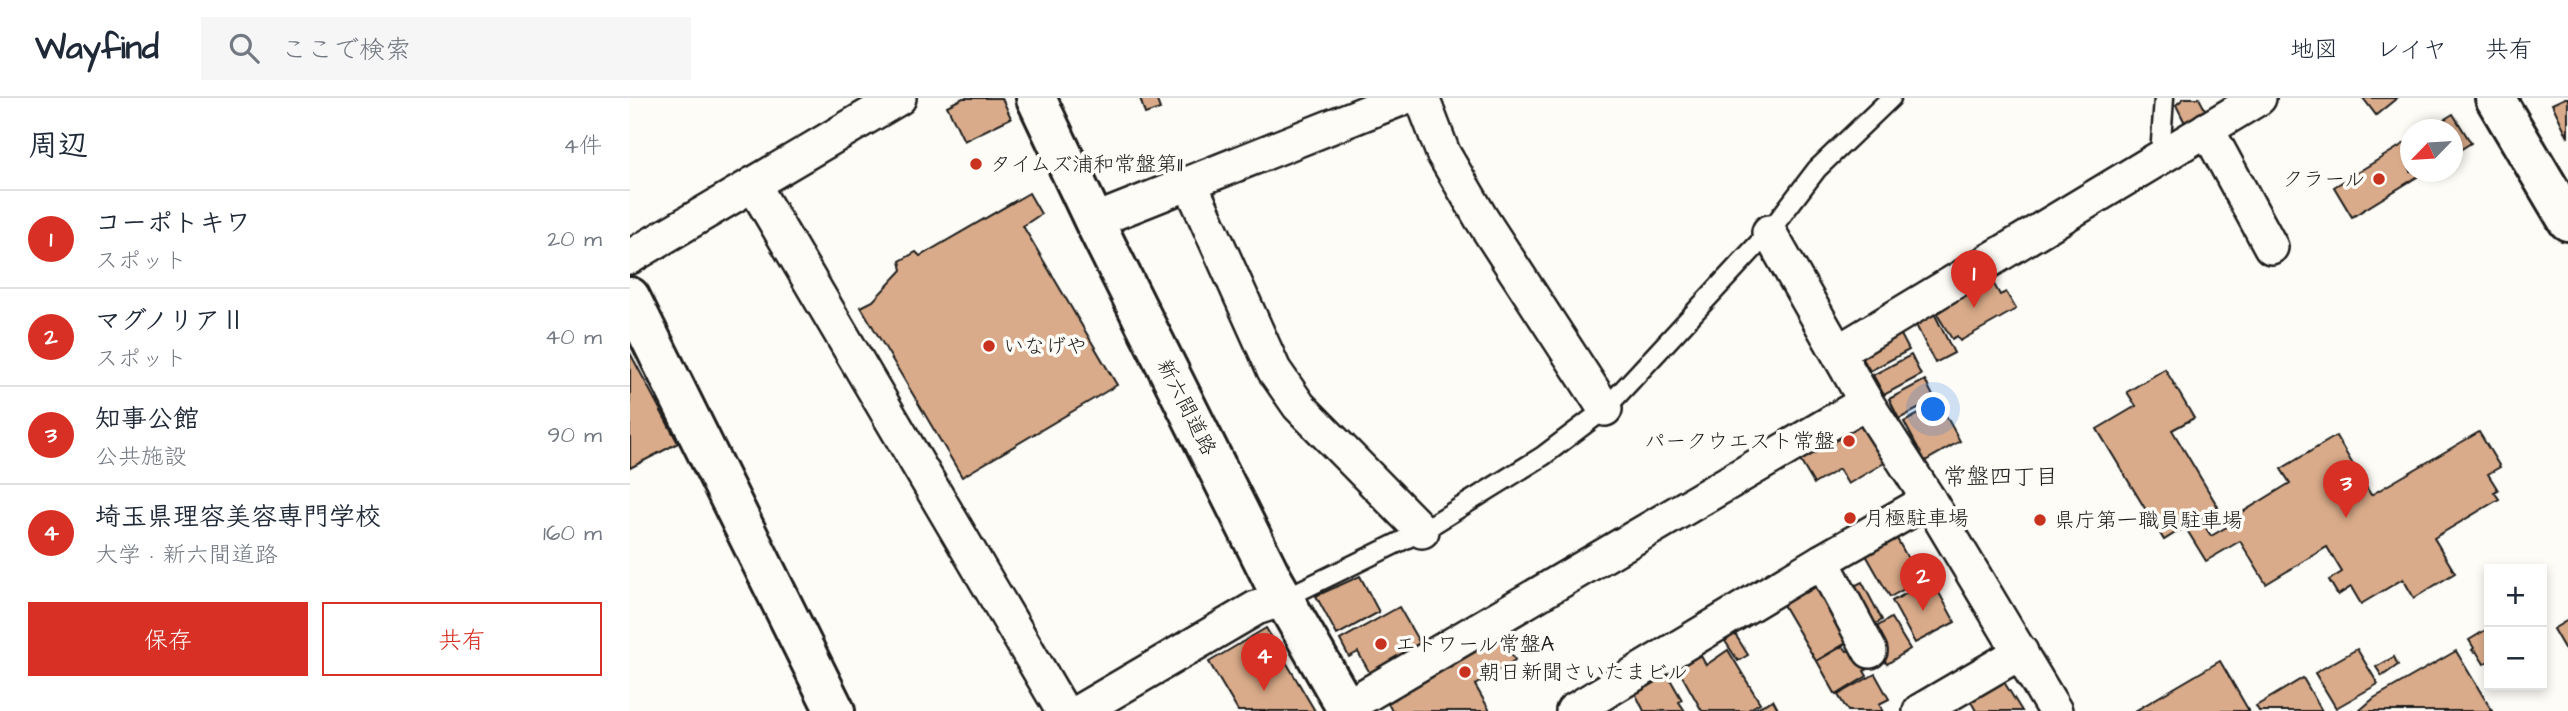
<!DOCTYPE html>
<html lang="ja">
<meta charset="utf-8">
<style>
:root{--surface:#fff;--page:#f6f6f7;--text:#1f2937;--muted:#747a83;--line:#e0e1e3;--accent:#d93025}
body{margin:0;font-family:"Architects Daughter","Klee One",sans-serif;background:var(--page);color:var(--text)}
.controls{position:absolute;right:21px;bottom:21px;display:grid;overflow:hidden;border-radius:0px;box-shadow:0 4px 10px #0003}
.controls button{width:63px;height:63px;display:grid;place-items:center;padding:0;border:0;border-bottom:2px solid var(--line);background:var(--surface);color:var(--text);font:35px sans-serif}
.compass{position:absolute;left:1770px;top:21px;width:63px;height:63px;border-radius:50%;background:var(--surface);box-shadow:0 4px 10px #0003;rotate:245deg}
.you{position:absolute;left:1304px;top:312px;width:24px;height:24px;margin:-18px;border:5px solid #fff;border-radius:50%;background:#1a73e8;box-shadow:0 0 0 10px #1a73e833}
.badge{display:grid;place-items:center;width:46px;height:46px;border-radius:50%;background:var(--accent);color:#fff;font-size:23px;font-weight:700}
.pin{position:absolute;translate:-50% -58px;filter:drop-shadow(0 2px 4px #0008)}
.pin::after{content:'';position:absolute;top:37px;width:24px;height:21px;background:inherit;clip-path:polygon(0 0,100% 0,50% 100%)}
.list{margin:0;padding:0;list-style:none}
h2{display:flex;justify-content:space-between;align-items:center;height:91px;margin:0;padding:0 28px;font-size:30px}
h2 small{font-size:23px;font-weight:400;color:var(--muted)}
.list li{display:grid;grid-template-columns:46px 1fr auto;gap:21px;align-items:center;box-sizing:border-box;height:98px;padding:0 28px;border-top:2px solid var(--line)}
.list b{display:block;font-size:26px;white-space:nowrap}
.list p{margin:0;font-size:23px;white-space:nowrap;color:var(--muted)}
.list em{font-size:23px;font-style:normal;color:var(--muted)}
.actions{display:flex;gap:14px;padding:21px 28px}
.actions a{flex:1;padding:16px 0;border:2px solid var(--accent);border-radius:0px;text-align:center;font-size:24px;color:var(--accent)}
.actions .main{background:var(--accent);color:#fff}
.icon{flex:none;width:38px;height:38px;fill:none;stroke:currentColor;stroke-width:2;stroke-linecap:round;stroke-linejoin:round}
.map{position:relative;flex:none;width:1938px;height:613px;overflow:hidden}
header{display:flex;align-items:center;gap:42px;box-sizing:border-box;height:98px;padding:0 35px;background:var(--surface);border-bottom:2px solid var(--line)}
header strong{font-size:33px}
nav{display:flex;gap:38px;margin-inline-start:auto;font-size:24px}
.search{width:490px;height:63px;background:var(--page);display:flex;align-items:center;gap:18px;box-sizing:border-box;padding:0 24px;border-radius:0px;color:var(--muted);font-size:26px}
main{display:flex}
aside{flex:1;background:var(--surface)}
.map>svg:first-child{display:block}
.building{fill:#d9ab8a;stroke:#1c1c1c;stroke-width:2}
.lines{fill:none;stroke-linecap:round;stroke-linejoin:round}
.service-casing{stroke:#1c1c1c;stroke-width:23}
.minor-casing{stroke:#1c1c1c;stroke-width:38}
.tertiary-casing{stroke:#1c1c1c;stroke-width:44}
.service{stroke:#fdfcf7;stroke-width:18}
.minor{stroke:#fdfcf7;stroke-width:33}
.tertiary{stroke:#fdfcf7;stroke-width:38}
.poi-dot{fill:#c8321e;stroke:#fdfcf7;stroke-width:2.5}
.labels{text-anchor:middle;stroke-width:7;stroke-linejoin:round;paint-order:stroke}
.poi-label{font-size:21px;fill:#1c1c1c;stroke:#fdfcf7;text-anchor:start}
.street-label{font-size:21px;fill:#1c1c1c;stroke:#fdfcf7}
.neighbourhood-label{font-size:23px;fill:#1c1c1c;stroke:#fdfcf7}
</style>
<header>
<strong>Wayfind</strong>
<div class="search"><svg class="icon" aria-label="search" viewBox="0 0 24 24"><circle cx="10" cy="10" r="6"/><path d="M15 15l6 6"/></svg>ここで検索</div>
<nav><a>地図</a><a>レイヤ</a><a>共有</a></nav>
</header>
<main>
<aside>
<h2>周辺<small>4件</small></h2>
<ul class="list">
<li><span class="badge">1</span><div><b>コーポトキワ</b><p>スポット</p></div><em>20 m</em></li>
<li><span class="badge">2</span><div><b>マグノリアⅡ</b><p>スポット</p></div><em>40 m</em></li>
<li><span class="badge">3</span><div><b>知事公館</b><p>公共施設</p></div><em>90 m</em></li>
<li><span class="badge">4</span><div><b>埼玉県理容美容専門学校</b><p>大学 · 新六間道路</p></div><em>160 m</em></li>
</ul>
<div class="actions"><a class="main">保存</a><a>共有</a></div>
</aside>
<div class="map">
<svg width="1938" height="613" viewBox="0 0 1938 613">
<rect width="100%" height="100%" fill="#fdfcf7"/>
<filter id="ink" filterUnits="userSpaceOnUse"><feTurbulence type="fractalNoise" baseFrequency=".0143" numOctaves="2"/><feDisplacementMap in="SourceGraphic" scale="14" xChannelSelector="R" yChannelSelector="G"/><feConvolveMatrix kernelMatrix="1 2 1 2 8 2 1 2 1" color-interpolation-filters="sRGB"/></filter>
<g filter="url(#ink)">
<g class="building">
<path d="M333,0h39l9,20 -47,23 -17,-35z"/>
<path d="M510,0h16l4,11 -15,5z"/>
<path d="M1554,0h15l8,15 -21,12 -10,-20z"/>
<path d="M1733,0h34l-21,17z"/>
<path d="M1935,0h3v39l-16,-33z"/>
<path d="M1823,16l18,29 -19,12v-25h-25z"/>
<path d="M1780,42v32h15l-73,45 -18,-30z"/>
<path d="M399,95l12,21 -18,12 94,159 -155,92 -101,-170 12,-6 29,-31 -2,-9 16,-9 4,4z"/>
<path d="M1358,176l12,21 6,-3 10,17 -56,32 -3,-5 -5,3 -20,-33z"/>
<path d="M1304,215l20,40 -19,10 -20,-40z"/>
<path d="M1268,231l11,21 -39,21 -12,-21z"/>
<path d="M0,255l48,90 -48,25z"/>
<path d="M1281,257l10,20 -37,20 -11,-20z"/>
<path d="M1535,271l29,49 -22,12 46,77 -18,11 11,18 19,-11 -2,-4 62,-38 -9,-14 55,-33 35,59 108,-63 21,35 -12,7 10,16 -4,2 5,7 -65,39 21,35 -41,25 -11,-19 -42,25 -10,-17 -13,8 -9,-15 13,-8 -15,-25 -61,37 -26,-43 -34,20 -21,-34 -21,13 -67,-111 39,-23 -9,-14z"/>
<path d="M1295,282l10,20 -36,19 -10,-20z"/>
<path d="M1309,305l21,38 -35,20 -21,-39z"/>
<path d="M1226,326l10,2 20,36 -38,22 -9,-15 -25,15 -16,-27z"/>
<path d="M1266,439l24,43 -30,17 -24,-42z"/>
<path d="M730,478l19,36 -42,23 -21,-39z"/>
<path d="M1302,482l23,42 -40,21 -23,-42z"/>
<path d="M1232,484l20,38 -17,11 -13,-44z"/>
<path d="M1189,487l32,55 -35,21 -34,-58 22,-13 2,3z"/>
<path d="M769,509l23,40 -51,28 -13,-23 -9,5 -9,-17z"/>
<path d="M1261,520l19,31 -23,15 -20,-31z"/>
<path d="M1938,522v35l-15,-26z"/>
<path d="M636,530l49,83h-77l-29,-49z"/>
<path d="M1859,530v33l-5,3 -8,-13 -2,1 -2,-2 2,-2 -5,-8z"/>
<path d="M871,536l14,26 -40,25 15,26h-98l-6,-11z"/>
<path d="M1105,536l13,21 -10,6 -13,-20z"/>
<path d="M1213,548l4,5 4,-1 8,5 9,14 -4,2 3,5 -31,19 -19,-34z"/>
<path d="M1727,551l21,35 -42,24 -21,-35z"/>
<path d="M1098,552l32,53 -14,8h-44l-25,-44 23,-13 6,11z"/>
<path d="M1826,553l36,60h-133l15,-13z"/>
<path d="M1764,559l4,8 -16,11 -6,-9z"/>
<path d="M1590,563l29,50h-114z"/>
<path d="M1037,576l15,26 -3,2 6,9h-41l-9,-18z"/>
<path d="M1245,576l14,25 -10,5 4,7h-35l-10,-16z"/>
<path d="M1369,576l23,37h-46l-10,-18z"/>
<path d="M1673,580l19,33h-63l-3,-5z"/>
<path d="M1143,602l6,11h-27v-1z"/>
</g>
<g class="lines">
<defs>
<g id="service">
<path d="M1530,58l4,-58"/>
<path d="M653,501l139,-68 121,-75 62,-47 164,-177 48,-63 74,-71"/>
</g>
<g id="minor">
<path d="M792,0l21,55 38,65 124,191"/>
<path d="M1577,31l64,118"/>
<path d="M560,85l84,187 25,36 123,125"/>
<path d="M123,86l310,527"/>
<path d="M464,123l309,-123"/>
<path d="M1139,134l97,170 63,98"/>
<path d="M0,159l269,-159"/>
<path d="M1208,254l421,-254"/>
<path d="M1192,463l48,90"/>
<path d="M716,609l520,-305"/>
<path d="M450,613l176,-103 27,-9"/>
<path d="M943,613l249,-150 107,-61 126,211"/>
<path d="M1290,613l101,-59"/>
</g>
<g id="tertiary">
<path d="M406,0l58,123 179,359 75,131"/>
<path d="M1865,0l73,123"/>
<path d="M0,199l205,414"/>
</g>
</defs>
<use href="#service" class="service-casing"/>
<use href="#minor" class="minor-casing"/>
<use href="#tertiary" class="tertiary-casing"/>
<use href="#service" class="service"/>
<use href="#minor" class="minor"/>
<use href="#tertiary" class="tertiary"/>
</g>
</g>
<g class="poi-dot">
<circle cx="346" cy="66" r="7"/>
<circle cx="1749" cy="81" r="7"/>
<circle cx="359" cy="248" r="7"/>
<circle cx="1219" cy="343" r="7"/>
<circle cx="1220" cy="420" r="7"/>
<circle cx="1410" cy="422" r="7"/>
<circle cx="751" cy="546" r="7"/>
<circle cx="835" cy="574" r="7"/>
</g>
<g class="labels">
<g class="poi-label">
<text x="360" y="73">タイムズ浦和常盤第11</text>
<text x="1735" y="88" text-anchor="end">クラール</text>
<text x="373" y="255">いなげや</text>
<text x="1205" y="350" text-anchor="end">パークウエスト常盤</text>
<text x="1234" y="427">月極駐車場</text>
<text x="1424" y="429">県庁第一職員駐車場</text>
<text x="765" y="553">エトワール常盤A</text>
<text x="849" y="581">朝日新聞さいたまビル</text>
</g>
<g class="street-label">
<text transform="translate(557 309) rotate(63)" y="7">新六間道路</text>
</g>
<g class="neighbourhood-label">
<text x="1371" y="386">常盤四丁目</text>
</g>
</g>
</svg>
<div class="controls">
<button>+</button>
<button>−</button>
</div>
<svg class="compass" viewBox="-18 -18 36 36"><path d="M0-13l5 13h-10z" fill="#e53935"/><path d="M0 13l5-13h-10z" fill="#747a83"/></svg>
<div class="you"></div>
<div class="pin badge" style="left:1344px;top:210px">1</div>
<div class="pin badge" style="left:1293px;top:513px">2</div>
<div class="pin badge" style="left:1716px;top:420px">3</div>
<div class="pin badge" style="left:634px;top:593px">4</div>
</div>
</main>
